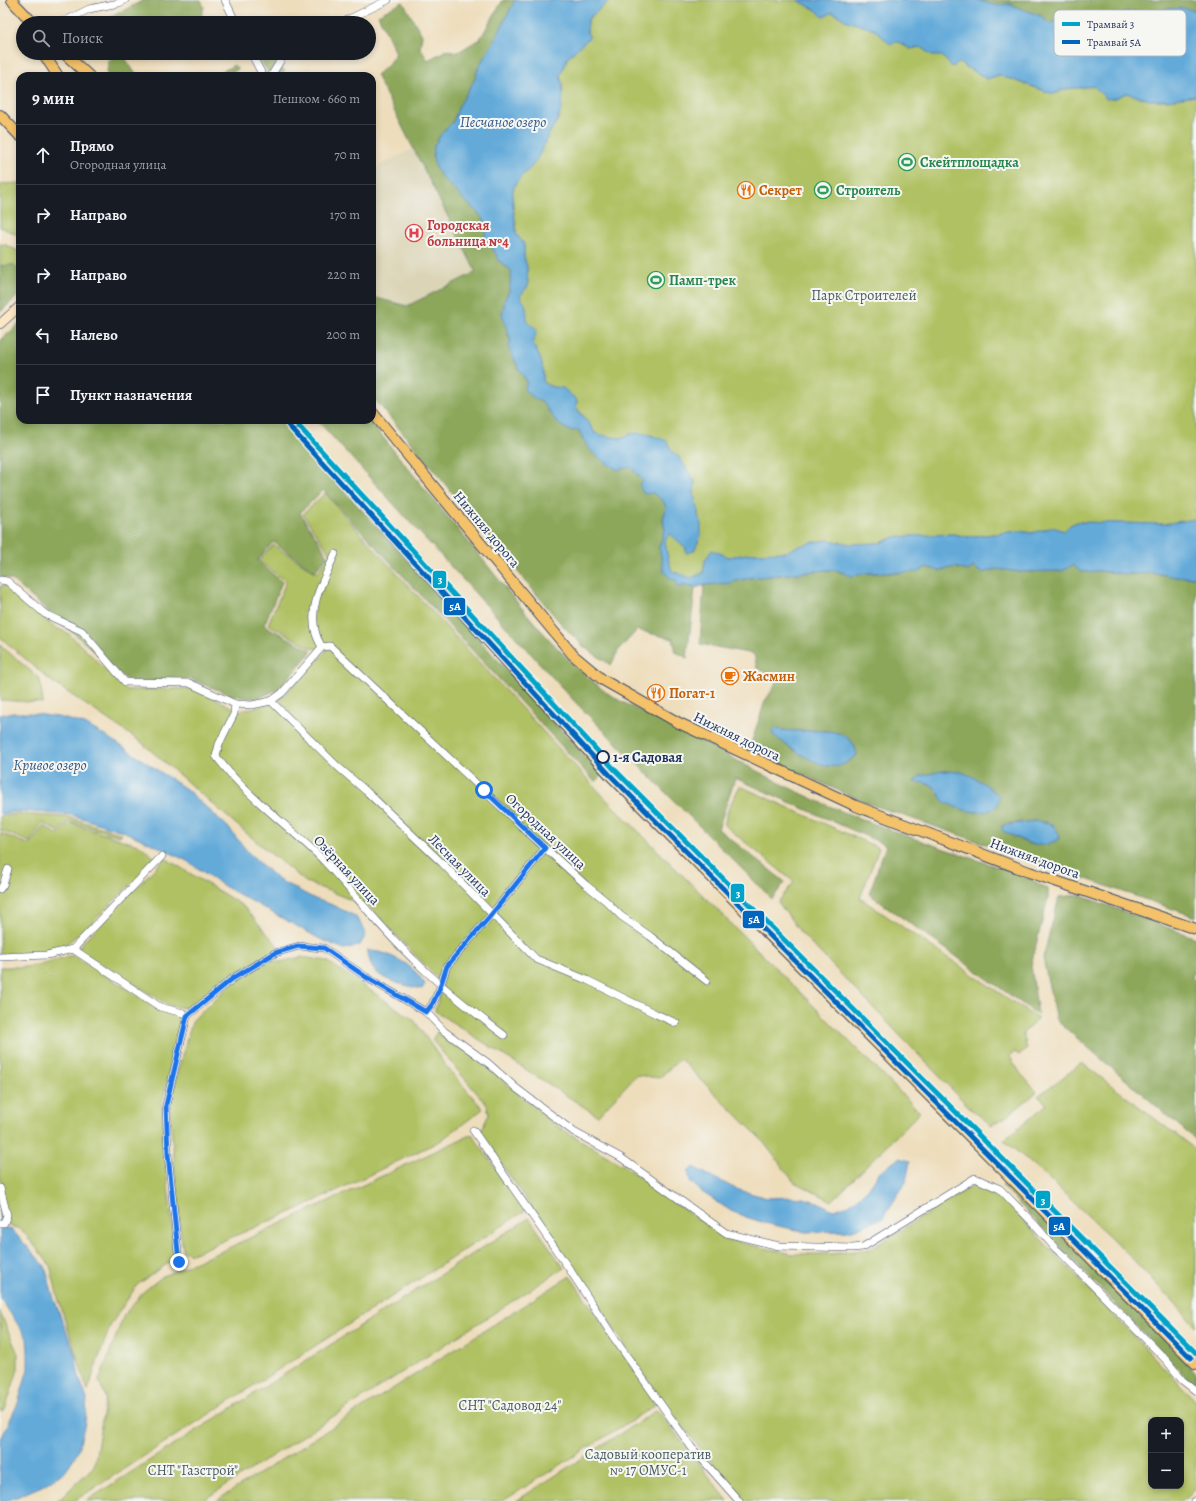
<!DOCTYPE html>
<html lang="ru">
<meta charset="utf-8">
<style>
:root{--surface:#171b24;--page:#20242c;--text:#f1f3f6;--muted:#9ea1a6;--line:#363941}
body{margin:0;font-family:Alegreya,serif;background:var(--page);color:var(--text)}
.controls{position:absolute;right:12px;bottom:12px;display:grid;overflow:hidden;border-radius:8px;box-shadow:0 2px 6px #0003}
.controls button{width:36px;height:36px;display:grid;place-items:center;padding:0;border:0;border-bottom:1px solid var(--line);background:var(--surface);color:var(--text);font:20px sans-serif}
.stop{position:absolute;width:12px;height:12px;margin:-9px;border:3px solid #1a73e8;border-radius:50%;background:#fff}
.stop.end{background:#1a73e8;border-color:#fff;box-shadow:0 1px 4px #0008}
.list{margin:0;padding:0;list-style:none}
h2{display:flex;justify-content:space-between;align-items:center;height:52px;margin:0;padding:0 16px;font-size:17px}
h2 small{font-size:13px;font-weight:400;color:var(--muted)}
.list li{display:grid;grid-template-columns:26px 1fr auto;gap:12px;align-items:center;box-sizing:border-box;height:60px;padding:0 16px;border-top:1px solid var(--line)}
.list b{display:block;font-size:15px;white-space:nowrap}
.list p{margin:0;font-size:13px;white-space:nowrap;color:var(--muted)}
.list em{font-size:13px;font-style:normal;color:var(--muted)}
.icon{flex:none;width:22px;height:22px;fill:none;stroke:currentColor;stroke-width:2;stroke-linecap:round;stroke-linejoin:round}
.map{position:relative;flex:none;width:1196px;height:1501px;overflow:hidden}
.search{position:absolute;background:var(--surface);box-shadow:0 2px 6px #0003;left:16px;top:16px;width:360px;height:44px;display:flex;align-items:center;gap:10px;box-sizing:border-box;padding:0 14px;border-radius:22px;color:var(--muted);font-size:15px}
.panel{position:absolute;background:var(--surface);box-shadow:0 2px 6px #0003;left:16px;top:72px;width:360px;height:352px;border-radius:12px}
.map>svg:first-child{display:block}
.built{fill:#dbd4b6}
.green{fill:#b0c164;stroke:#667861;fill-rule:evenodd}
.forest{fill:#8ca75a;stroke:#546b5c;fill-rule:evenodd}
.water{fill:#63aad9;stroke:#3f6c9c}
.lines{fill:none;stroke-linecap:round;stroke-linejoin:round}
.minor-casing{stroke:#3b496c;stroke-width:8}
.secondary-casing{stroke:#3b496c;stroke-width:10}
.primary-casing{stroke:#3b496c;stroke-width:12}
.minor{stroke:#fff;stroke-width:7}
.secondary{stroke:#fbe7c3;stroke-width:9}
.primary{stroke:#f4c26a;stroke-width:10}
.tram-1-casing{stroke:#f6f6f2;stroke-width:8}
.tram-2-casing{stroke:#f6f6f2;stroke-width:8}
.tram-1{stroke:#01a3c8;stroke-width:5}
.tram-2{stroke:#0065bd;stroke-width:5}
.route{stroke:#1a73e8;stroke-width:5}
.stop-dot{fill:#f6f6f2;stroke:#1b2f5e;stroke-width:2}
.labels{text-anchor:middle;stroke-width:4;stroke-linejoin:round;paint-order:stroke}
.leisure-label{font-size:14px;font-weight:bold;fill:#27864d;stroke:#f6f6f2;text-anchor:start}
.food-label{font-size:14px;font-weight:bold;fill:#c56008;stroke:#f6f6f2;text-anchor:start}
.health-label{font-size:14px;font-weight:bold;fill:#be3a42;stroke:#f6f6f2;text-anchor:start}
.park-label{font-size:14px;fill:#485b60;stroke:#f6f6f2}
.street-label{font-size:14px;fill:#1b2f5e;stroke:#f6f6f2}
.stop-label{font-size:14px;font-weight:bold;fill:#1b2f5e;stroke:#f6f6f2;text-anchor:start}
.water-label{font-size:15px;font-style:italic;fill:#345a89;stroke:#f6f6f2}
.key{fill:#f6f6f2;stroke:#b4bac6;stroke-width:1}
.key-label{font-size:11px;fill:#1b2f5e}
.line-badge{stroke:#f6f6f2;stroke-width:1.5}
.badge-label{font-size:11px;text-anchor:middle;font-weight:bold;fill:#fff}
</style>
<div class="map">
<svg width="1196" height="1501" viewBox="0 0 1196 1501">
<rect width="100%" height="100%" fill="#f6f6f2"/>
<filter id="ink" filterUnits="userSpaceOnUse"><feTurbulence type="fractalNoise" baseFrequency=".025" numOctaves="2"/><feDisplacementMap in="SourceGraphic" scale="8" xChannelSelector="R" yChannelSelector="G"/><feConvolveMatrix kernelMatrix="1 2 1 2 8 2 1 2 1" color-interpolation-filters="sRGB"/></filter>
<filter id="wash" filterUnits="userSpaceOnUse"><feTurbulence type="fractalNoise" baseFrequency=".012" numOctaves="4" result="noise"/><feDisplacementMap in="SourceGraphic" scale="16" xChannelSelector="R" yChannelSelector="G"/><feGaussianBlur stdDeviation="0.9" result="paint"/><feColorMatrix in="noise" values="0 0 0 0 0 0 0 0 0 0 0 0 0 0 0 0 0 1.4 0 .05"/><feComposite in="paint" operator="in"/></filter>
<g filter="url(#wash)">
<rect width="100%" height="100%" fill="#edb"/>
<path class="built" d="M413,149l63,123 -70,34 -34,-9v-104l4,-1 -4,-10v-13z"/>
<g class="green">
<path d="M610,0h187l19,10 7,7 10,-5 12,8 30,10 16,14 6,-3 13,8 10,-2 13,9 9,-1 10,12 7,-4 28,16 12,-4 55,19 12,-5 28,-3 22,12 10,-5 24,7h16l30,-4v423l-33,5 -86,-2 -7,3 -6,6 -12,-4 -20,6 -13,-2 -51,6 -15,-3 -58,3 -15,6 -29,1 -23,-4 -32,7 -9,5 -34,1 -24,4 -17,-7 -7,10 -2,13 -12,5 -19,-7 -5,-17 -2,-13 5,-8 16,15v5l15,-32 -3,-5v-8l-4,-12 1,-15 -17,-25 -26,-21 -23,-1 -5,4 -17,-1 -12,-4c-10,-17 -23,-33 -39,-44 -5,-4 -8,-3 -13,-8 1,-14 -2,-24 -10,-36l2,-8 -9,-18v-12l-6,-11 8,-10 -1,-19 -3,-11v-12l-8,-10v-10l-2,-9 -2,-23 6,-14 16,-15 16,-31 9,-14 4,-34 -3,-8 8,-19 21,-20 -2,-4 1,-14z"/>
<path d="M20,183v53l-20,-9v-43z"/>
<path d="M0,244l6,1 14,7v19l-6,-6 -14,1z"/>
<path d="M325,493l53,60 226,244 316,315 -88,89 -38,-19 -33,-43 -81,-80 -21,19 -23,-3 -38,41 -163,-105 8,-27 -74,-77 -63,-25 -47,-38 -118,-102 -90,-61 -51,-44v-51h8l46,41 14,6 59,57h17l51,-2 44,23 38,-9 50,-52 -16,-2 -43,-24 18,-42 -27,-21 14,-16 44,28 13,-19 -27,-40z"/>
<path d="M0,645l40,34 3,24 -43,-3z"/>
<path d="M740,786l139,62 -19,50 178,121 -15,14 4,16 -7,6 -6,-3 -4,5 11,17 16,18 -31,25 -15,8 -21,-17 -169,-175 -23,-31 16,-20 -70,-57 5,-18z"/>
<path d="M18,814l50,3 54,17 -3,2 -50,-15 -11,10 -16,-8 -12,19 -30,-12v-14z"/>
<path d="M70,823l71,23 15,13 -67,67 -27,21 -25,8h-37v-122l30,12 13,-19 14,8z"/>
<path d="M165,858l78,48 35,40 -6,6 -48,28 -31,29 -23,-3 -92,-56 3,-6z"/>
<path d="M73,955l92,58 11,1 6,4 -20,85 3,56 11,100 -9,5 -30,21 -26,39 -16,44 -7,23 -30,-93 -8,-33 -29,-36 -21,-6v-256h29z"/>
<path d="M302,957l25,4 87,59 31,45 38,44 -43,32 -144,69 -104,44 -9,-3 -4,-33 -10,-115 19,-68 5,-15 36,-34 42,-26 9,2z"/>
<path d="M437,1032l34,22 86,72 70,42 100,72 66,14h38l39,-5 104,-64 20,5 202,211v88l-12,12h-441l-81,-100 -82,-124 -100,-144 9,-19 -2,-9 -55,-65zM1151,1420h30v66h-30z"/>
<path d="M1082,1063l114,87v176l-71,-75 -77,-73 -44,-38 43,-36 -9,-8z"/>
<path d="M472,1134l53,77 -451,290h-18l5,-3 33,-32 12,-69 -7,-16 25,-66 19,-23 20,-16 61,-26z"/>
<path d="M529,1218l35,50 -362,233h-116z"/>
<path d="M570,1276l83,122 1,8 -151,95h-287z"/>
<path d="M0,1312l18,42v15l-13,41 -5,1z"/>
<path d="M657,1410l9,11 62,80h-212z"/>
</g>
<g class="forest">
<path d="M144,0h57l3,7 -4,13 -5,3h-90l-2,-2z"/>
<path d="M503,0h12l-20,40 -16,26 -4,13 -16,27 -6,16 -12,12 -7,12 -1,11 3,11 7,11 39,38 6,9 -4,11 12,17 2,6 14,11 -3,20 -5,10v7l-2,5 16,54 9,15 8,17 7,3 8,10 29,18 4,10 48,27 12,14 21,21 2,6 -3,12 2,10 -6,17 11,31 7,3 -1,5h12l7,2 -8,70 -11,-6 -3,-13 -36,-9 -19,21 -7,14 -27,-18 -21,-21 -191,-230v-99l35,9 69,-34 -100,-197 10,-8 10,-14 -18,-38 25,-13 19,33 -2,13 8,12 19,-10 11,2 22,-13z"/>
<path d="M978,0h218v11l-13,-3 -58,4 -41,8 -18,-4 -16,8 -9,-8 -32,-12 -15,1z"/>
<path d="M265,54l20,17 -6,5h-8l-13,-19z"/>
<path d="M123,55l14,21h-30l1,-16z"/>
<path d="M234,65l4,4 -12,7h-12z"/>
<path d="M14,265l6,6v23l-20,18v-46z"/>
<path d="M20,323v97h260l322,355 -7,7 -272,-292 -23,23 20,30 7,13 -12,15 -42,-29 -16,19 25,21 -18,43 48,26 -33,38 -23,10 -22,-3 -44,-17 -56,7 -122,-106 -12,-3v-236z"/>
<path d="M317,420h52c38,47 76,94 115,141 35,44 70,89 114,125 26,21 59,31 87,46 48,26 95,53 144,74 64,27 132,48 198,71l21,12v9l-17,67 7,50 -169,-121 17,-49 -151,-67 -17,51 67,53 -13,17 -196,-196 -166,-181z"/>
<path d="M1073,565l8,7 19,-1 26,3 30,-1 19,4h21v340l-326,-113 -35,-15 -86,-39 16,-49 8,-12 4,-10 -20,-11 -3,-14 -54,-10 4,-59 25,-2 20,-5 77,-8h10l15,6 15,-3h34l26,-6 14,4 14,-4 14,4 5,-4 9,6 15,-4 23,3 42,-1zM783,730c19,2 57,-5 70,13 2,3 3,8 4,12l-10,7 -21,3 -26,-11 -13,-8 -4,-4zM942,771l19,1 31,18 3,4 4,2 -23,16 -19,-5 -13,-6 -11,-14 -10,-5h-9l7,-6zM1034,821l14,1v23l-20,-1 -25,-13 1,-7z"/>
<path d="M1079,895l117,43v23l-4,17 4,3v159l-140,-120 -13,-62 16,-61z"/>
<path d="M1007,1180l189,192v16l-194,-202z"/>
</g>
<g class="water">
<path d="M515,0h95l-22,19 -1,14 3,4 -22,20 -8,19c4,13 4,30 -2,42 -2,5 -6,9 -8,14 -5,10 -9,21 -15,30 -7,11 -19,15 -22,29 -3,11 4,30 3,43l8,10v12l3,11 1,19 -8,10c2,4 6,8 6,12 3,13 -3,12 11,21l-4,16c8,12 11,21 10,36l4,5 16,2 14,12 -1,8 12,14 7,11c9,3 18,5 28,5 3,-1 5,-4 8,-4 12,-3 25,3 36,7l4,9 7,6 17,25 -1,15 4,12v8l3,5v15l-7,15 -8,2v-5l-16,-14 -5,7 2,13 5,17 19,7 12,-5 2,-13 7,-10 17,7 24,-4 34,-1 9,-5 18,-5 14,-2 23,4 29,-1 15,-6 58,-3 15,3 51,-6 13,2 21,-6 11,4 6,-6 7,-3 86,2 33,-5v58h-21l-19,-4 -30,1 -26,-3 -19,1 -8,-7 -11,6 -42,1 -23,-3 -15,4 -9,-6 -5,4 -14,-4 -14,4 -14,-4 -8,5 -52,1 -8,2 -7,1 -15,-6h-10l-77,8 -20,5 -25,2 -9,3 -7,-2h-12l1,-5 -7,-3 -6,-7 -5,-24 6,-17 -2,-10 3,-12 -2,-6 -11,-9 -9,1 -5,-9 4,-4 -12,-14 -14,3c-19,-13 -29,-17 -38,-40l-9,1 -12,-7 -16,-22 -7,-3 -11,-9 3,-8 -9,-15 -10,-21 3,-4 -9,-29 2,-5v-7l5,-10 3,-20 -14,-11 -2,-6 -12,-17 4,-11 -6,-9 -39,-38 -7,-11 -3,-11 1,-11 7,-12 12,-12 6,-16 16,-27 4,-13 16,-26z"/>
<path d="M797,0h181l16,5 15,-1 32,12 9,8 16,-8 18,4 41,-8 58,-4 13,3v85l-30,4h-16l-24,-7 -10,5 -10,1 -12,-13 -28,3 -12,5 -55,-19 -12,4 -28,-16 -7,4 -10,-11h-9l-13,-9 -10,2 -13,-8 -6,4 -16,-15 -30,-10 -12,-8 -10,5 -7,-7z"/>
<path d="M12,713h18l28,4 27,7 35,21 66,44 41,37 21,26 29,27 38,20 15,5 25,12 7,10 4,9 -6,10 -16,4 -24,-10 -96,-53 -37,-25 -28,-14 -34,-15 -53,-17 -50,-4 -22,3v-99z"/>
<path d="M774,728c7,2 14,3 22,3 23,1 55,-7 61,24 -5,3 -10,8 -15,10 -20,8 -55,-20 -69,-30l-1,-4z"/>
<path d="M942,771l19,1 10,4 14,8 14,12c1,27 -45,14 -57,4 -3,-4 -3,-10 -8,-13 -7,-4 -13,-5 -21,-5l8,-6z"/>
<path d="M1034,821c13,2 20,1 26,15l-2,4c-6,1 -9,5 -15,5 -16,1 -27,-9 -40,-14l-2,-5z"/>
<path d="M367,950c6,2 11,1 16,3 19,7 30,13 42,31l-3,5c-16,-4 -35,-6 -47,-18 -5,-5 -6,-14 -8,-21z"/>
<path d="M899,1158l11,3 -4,21 -23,36 -33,13 -45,1 -40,-9 -19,-6 -15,-6 -29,-19 -12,-11 -2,-10 5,-4 43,22 31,9 24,-1 12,1 15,4 15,8 16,-5 19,-16 10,-15z"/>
<path d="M0,1227l12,3 33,36 9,33 21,55 4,23 8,22 -2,24 -7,28 -12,20 -24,15 -35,15h-7v-60l18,-38 10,-34v-16l-1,-15 -27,-40z"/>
</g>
</g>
<g filter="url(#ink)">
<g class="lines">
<defs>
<g id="minor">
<path d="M225,0l11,23"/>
<path d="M61,23l28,-14 30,-6 6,-3"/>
<path d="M341,23l47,-23"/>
<path d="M251,53l12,23"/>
<path d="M271,76l14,-23"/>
<path d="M0,580l7,1 38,33 37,17 43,51 64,1 46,21 17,1 19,-4 11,-8 40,-46c-3,-5 -6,-11 -7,-17 -6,-28 10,-52 20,-76"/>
<path d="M322,647l8,-1 204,192 52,47 20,16 15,15 29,20 57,45"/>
<path d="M271,701l66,65 29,25 76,72 94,96 51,21 69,34 20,9"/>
<path d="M235,704l-1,10 -15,30 -3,12c30,41 74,70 109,106 30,32 56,67 88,97 28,28 59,52 91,76"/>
<path d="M162,856l-89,93 87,58 23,6 4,3 -21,89 2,49 11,108"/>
<path d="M0,889l3,-4 5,-16"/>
<path d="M0,957l47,-2 26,-6"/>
<path d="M426,1012l6,-7 7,-15 8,-24 44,-51 54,-67"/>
<path d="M187,1016l45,-37 43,-26 24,-7 25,2 42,29 60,35 18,19 44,32 28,25 58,44 46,25 106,76 53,13 73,2 11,-1 112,-69 25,11 36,37 19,22 9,8 103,105 15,19 14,11"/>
<path d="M473,1130l97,140 44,68 78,110 47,53"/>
<path d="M0,1188l7,27 -3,8h-4"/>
<path d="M1195,1501l1,-1"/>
</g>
<path id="secondary" d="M0,324l20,-18"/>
<g id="primary">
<path d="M12,0l3,4 18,19"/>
<path d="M43,53l15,23"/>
<path d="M64,53l25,23"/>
<path d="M0,115l20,21"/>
<path d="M372,412l201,243 30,25 76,43 177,83 173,66 167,57"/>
<path d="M287,420l323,355 586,589"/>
</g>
</defs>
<use href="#minor" class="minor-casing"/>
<use href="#secondary" class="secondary-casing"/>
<use href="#primary" class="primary-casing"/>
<use href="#minor" class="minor"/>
<use href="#secondary" class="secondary"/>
<use href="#primary" class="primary"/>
<defs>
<path id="tram-1" d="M293,420l322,350 581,583"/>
<path id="tram-2" d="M288,425l322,350 581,583"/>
</defs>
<use href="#tram-1" class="tram-1-casing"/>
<use href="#tram-2" class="tram-2-casing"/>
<use href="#tram-1" class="tram-1"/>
<use href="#tram-2" class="tram-2"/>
</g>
</g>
<g class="lines" filter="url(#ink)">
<path class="route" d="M179,1262l-11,-108 -2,-49 21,-89 45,-37 43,-26 23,-7 26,2 42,29 60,35 6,-7 7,-15 8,-24 44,-51 54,-67 -61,-58"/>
</g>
<defs>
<symbol id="stadium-ring" viewBox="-11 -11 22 22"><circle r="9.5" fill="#f6f6f2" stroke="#2e9e5b" stroke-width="1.5"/><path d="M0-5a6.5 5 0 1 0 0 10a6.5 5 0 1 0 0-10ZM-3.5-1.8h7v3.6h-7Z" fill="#2e9e5b"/></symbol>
<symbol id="restaurant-ring" viewBox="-11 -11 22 22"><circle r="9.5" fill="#f6f6f2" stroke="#e8710a" stroke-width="1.5"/><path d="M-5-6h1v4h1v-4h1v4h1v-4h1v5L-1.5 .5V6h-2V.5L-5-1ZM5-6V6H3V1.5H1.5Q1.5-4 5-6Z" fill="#e8710a"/></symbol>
<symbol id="hospital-ring" viewBox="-11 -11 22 22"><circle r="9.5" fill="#f6f6f2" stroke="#e0444e" stroke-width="1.5"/><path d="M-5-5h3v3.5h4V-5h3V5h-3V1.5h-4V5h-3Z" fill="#e0444e"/></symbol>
<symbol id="cafe-ring" viewBox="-11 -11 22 22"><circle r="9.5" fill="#f6f6f2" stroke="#e8710a" stroke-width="1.5"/><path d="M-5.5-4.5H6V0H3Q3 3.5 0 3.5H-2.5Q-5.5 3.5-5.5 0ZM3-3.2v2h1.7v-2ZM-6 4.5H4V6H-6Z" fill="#e8710a"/></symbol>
</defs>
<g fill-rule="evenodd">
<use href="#stadium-ring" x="897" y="152" width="20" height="20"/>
<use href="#restaurant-ring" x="736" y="180" width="20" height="20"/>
<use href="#stadium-ring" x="813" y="180" width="20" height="20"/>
<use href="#hospital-ring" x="404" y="223" width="20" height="20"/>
<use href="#stadium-ring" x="646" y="270" width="20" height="20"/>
<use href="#cafe-ring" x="720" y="666" width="20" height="20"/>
<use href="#restaurant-ring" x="646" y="683" width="20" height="20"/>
</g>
<circle class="stop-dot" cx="603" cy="757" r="6"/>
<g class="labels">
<g class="leisure-label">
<text x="920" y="167">Скейтплощадка</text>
<text x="836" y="195">Строитель</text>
<text x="669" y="285">Памп-трек</text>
</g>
<g class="food-label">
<text x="759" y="195">Секрет</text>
<text x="743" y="681">Жасмин</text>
<text x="669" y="698">Погат-1</text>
</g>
<g class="health-label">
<text x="427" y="230">Городская<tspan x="427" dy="16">больница №4</tspan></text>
</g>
<g class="park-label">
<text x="864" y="300">Парк Строителей</text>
<text x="510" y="1410">СНТ "Садовод 24"</text>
<text x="648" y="1459">Садовый кооператив<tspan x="648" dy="16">№ 17 ОМУС-1</tspan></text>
<text x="193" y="1475">СНТ "Газстрой"</text>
</g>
<g class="street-label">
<text transform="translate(487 529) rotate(50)" y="5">Нижняя дорога</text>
<text transform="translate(737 736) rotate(26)" y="5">Нижняя дорога</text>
<text transform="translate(546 831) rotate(43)" y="5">Огородная улица</text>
<text transform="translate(1035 858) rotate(20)" y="5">Нижняя дорога</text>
<text transform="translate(460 865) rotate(45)" y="5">Лесная улица</text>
<text transform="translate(347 870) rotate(47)" y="5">Озёрная улица</text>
</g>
<g class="stop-label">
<text x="613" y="762">1-я Садовая</text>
</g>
<g class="water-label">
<text x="503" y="127">Песчаное озеро</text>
<text x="50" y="770">Кривое озеро</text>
</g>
</g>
<rect x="1054" y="10" width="132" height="46" rx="6" class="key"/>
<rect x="1062" y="22" width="18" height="4" fill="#01a3c8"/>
<rect x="1062" y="40" width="18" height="4" fill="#0065bd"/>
<g class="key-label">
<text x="1087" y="28">Трамвай 3</text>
<text x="1087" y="46">Трамвай 5А</text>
</g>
<g class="line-badge">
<rect x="432" y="570" width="15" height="19" rx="4" fill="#01a3c8"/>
<rect x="443" y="597" width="23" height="19" rx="4" fill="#0065bd"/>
<rect x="730" y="883" width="15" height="20" rx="4" fill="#01a3c8"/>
<rect x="742" y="910" width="23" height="19" rx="4" fill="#0065bd"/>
<rect x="1035" y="1190" width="16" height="19" rx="4" fill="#01a3c8"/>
<rect x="1048" y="1216" width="23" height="20" rx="4" fill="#0065bd"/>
</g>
<g class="badge-label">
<text x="440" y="583">3</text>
<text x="455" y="610">5А</text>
<text x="738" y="897">3</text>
<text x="754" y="923">5А</text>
<text x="1043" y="1204">3</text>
<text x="1059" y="1230">5А</text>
</g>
</svg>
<div class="controls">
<button>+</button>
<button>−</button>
</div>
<div class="stop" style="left:484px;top:790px"></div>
<div class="stop end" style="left:179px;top:1262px"></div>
<div class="search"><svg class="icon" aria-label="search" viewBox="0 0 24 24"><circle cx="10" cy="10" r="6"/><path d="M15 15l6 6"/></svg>Поиск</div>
<section class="panel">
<h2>9 мин<small>Пешком · 660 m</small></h2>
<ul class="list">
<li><svg class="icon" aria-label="ahead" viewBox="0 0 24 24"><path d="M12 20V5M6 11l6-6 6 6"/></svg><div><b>Прямо</b><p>Огородная улица</p></div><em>70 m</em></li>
<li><svg class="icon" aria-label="right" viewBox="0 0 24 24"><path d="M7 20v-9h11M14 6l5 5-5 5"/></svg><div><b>Направо</b></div><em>170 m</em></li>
<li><svg class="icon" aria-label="right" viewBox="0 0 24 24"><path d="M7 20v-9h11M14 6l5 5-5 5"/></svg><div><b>Направо</b></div><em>220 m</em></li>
<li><svg class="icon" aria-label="left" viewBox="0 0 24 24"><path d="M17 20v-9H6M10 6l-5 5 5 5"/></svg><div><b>Налево</b></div><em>200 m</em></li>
<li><svg class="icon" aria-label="arrive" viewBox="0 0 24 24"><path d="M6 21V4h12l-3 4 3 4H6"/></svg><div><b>Пункт назначения</b></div></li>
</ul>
</section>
</div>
